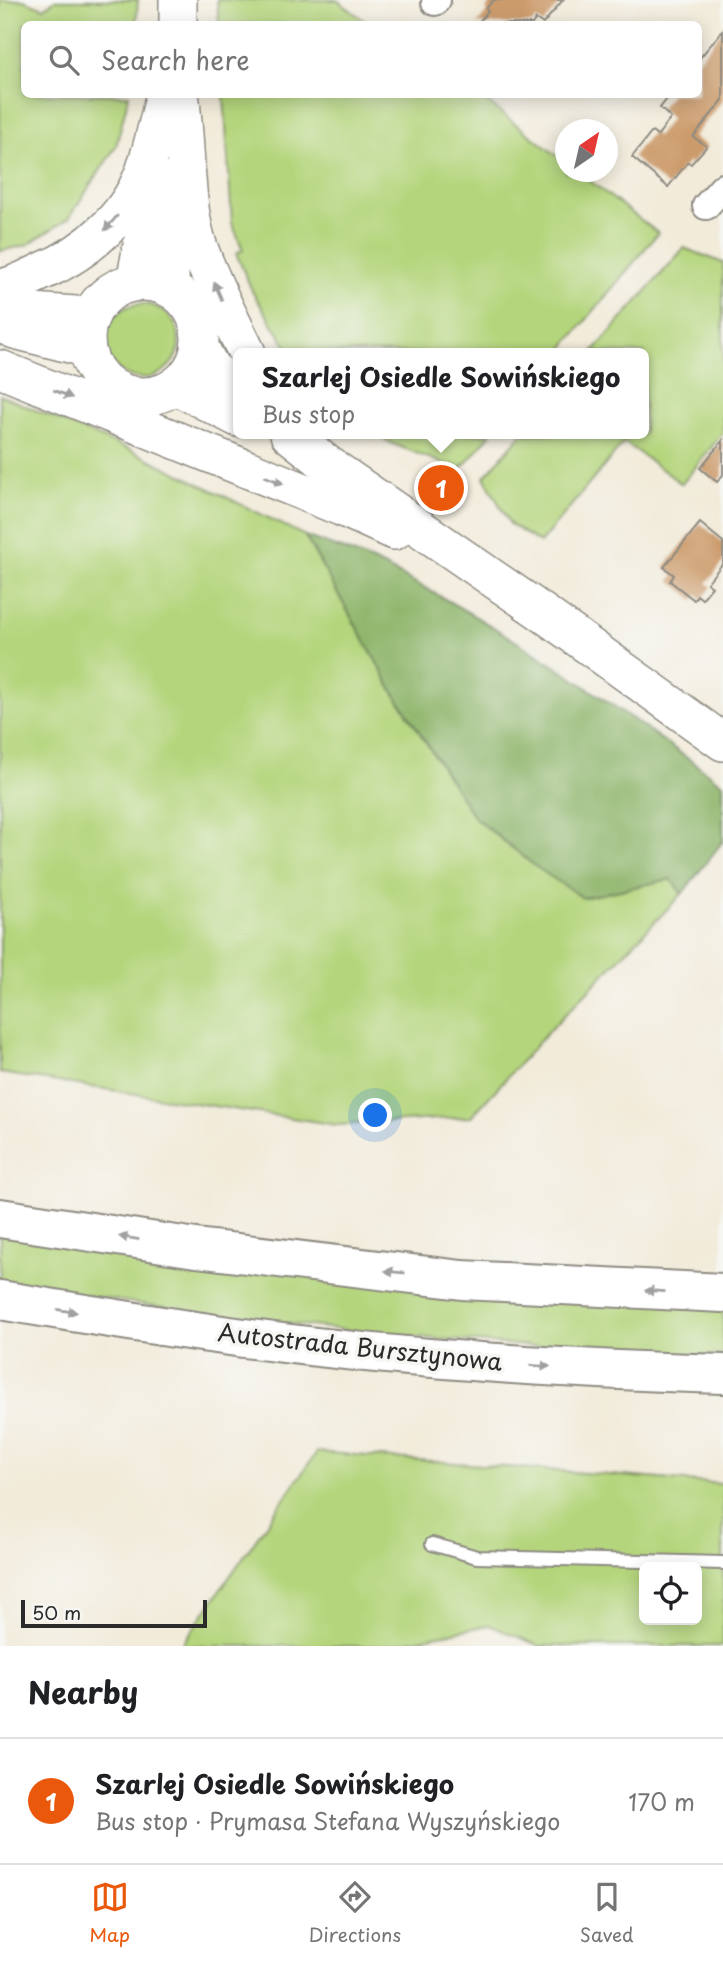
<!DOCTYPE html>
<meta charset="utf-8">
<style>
:root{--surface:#fff;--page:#f6f6f6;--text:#202124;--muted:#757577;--line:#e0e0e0;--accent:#ea580c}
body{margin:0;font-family:"Playpen Sans",sans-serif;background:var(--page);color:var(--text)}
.controls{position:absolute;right:21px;bottom:21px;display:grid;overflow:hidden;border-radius:10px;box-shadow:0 4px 18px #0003}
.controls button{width:63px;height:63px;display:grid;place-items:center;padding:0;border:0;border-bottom:2px solid var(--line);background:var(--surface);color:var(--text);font:35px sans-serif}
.compass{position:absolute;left:555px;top:119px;width:63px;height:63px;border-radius:50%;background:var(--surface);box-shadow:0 4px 18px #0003;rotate:34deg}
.scale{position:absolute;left:21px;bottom:18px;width:186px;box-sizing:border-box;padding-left:7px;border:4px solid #2b2b2b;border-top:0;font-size:19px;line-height:24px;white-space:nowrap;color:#2b2b2b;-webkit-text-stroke:5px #f6f6f2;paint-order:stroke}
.you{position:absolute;left:376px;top:1116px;width:24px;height:24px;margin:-18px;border:5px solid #fff;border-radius:50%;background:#1a73e8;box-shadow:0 0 0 10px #1a73e833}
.badge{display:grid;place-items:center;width:46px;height:46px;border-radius:50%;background:var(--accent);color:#fff;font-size:23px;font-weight:700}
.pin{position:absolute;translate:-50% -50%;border:4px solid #fff;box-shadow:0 2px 7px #0006}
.popup{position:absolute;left:233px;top:348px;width:416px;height:91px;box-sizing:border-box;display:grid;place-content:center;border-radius:10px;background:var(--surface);filter:drop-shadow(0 2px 5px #0005);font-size:23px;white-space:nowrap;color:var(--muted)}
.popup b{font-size:26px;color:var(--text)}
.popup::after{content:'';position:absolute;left:50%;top:100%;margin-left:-14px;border:14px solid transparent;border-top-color:var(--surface)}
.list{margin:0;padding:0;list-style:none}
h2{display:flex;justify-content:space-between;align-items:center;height:91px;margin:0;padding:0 28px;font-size:30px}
h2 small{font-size:23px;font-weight:400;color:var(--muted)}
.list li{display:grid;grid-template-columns:46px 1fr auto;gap:21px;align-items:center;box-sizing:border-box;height:126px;padding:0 28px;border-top:2px solid var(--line)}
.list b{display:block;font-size:26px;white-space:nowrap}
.list p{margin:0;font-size:23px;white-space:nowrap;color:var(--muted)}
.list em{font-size:23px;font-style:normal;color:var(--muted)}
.icon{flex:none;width:38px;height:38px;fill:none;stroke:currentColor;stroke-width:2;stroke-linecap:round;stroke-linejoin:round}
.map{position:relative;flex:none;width:723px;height:1646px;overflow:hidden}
.search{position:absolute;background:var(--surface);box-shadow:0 4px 18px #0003;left:21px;right:21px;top:21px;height:77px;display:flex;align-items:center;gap:18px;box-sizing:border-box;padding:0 24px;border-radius:10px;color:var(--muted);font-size:26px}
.sheet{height:217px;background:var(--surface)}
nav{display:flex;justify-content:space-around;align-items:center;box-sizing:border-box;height:98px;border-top:2px solid var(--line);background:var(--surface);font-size:19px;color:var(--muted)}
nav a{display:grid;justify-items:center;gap:4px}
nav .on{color:var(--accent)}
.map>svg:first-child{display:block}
.green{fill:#b4d57c;stroke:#708054;stroke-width:2;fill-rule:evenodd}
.forest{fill:#8fb66c;stroke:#5d704c;stroke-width:2}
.building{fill:#cc9b6c}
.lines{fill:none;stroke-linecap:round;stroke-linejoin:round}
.lane-casing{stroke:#8e8b82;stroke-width:16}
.street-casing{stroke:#8e8b82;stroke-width:30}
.secondary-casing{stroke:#8e8b82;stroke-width:40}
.highway-casing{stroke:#8e8b82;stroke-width:42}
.lane{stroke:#fff;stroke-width:12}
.street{stroke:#fff;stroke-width:26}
.secondary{stroke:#fff;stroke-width:37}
.highway{stroke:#fff;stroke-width:38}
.oneway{fill:#a0a0a0}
.labels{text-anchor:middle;stroke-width:7;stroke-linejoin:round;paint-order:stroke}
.street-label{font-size:24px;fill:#2b2b2b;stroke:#f6f6f2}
</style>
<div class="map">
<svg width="723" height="1646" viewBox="0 0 723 1646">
<rect width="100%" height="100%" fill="#f6f6f2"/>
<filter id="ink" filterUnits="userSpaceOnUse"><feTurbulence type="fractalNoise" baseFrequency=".0143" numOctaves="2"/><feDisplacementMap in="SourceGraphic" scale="14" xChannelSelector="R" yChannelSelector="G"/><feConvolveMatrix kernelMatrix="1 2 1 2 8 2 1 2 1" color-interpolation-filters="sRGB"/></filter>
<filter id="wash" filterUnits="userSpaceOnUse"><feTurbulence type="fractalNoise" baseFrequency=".00686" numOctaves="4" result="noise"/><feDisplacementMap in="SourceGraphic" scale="28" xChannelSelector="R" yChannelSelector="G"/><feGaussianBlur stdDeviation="1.57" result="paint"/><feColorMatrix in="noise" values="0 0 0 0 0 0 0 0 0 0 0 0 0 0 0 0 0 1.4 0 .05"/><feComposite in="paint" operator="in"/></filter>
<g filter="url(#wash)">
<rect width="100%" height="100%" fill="#f2ebda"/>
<g class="green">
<path d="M0,0h23l21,8 11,-8h83l-2,24h-112v70l105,1 -13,51 -47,72 -42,27 -27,6z"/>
<path d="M217,0h120l32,24h-150z"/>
<path d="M224,95h254l87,67 1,10h12l80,61 -99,120h-268l-38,-60 -17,-40 7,-3 -11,-27z"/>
<path d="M684,248l39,15v170l-41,51 -58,-42 -84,101 -30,-19 -26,-47 38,-43h122v-81h-52z"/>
<circle cx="142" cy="341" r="37"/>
<path d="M0,395l133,56 172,85 88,155 81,126 109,81 88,-19 11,15 -134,138 -77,85 -134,8 -337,-52z"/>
<path d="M375,434h116l-31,36 -67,-26z"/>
<path d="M0,1235l723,74v47c-245,-8 -481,-32 -723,-75z"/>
<path d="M317,1452l406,32v162h-183l-51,-21 -105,21h-203zM644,1567h53v53h-53z"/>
</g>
<path class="forest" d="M305,536c26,10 55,18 80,31 119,60 230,138 338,217v57l-41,53 -11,-15 -88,19 -47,-31 -62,-50 -81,-126z"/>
<g id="blocks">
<g class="building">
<path d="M493,0h70l-20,24 -7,-5 -4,5h-55l11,-13 -2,-2z"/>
<path d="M723,30v70l-30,37 14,9 -16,18 -3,-2 -20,25 -36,-30 20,-25 5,4 14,-18 -11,-10 11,-14h27v-34z"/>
<path d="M723,440v35l-6,7 -17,-14z"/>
<path d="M700,523l23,19v21l-16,20 5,4 -10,12 -5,-4 -3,5 -24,-19 4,-6 -10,-8z"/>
</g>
</g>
</g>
<g filter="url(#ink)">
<use href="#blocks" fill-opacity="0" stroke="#8e8b82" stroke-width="2"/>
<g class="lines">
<defs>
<path id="lane" d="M432,1544l45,13 246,6"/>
<g id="street">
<path d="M435,2l2,-2"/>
<path d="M706,206l17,-19"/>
</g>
<g id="secondary">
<path d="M178,24v-24"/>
<path d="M180,94c7,47 4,107 18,151 13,37 32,73 49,108"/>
<path d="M135,282l16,-83"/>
<circle cx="143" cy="339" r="57"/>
<path d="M0,288c14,-2 28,-10 41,-16 47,-20 91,-58 106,-109 7,-22 12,-46 18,-69"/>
<path d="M170,288l1,-107"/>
<path d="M0,310l91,6"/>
<path d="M1,324l14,6 71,18"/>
<path d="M200,348l11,20 27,24"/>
<path d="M0,369l341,138 53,24"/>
<path d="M176,386l62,32"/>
<path d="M289,434l38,30 216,149 180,129"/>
</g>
<g id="highway">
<path d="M0,1218l196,30 266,32 261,13"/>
<path d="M0,1300c84,14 168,28 252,39 156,21 314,30 471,35"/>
</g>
</defs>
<use href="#lane" class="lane-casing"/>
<use href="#street" class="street-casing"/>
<use href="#secondary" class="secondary-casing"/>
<use href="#highway" class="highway-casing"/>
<use href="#lane" class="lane"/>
<use href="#street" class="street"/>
<use href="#secondary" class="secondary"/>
<use href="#highway" class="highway"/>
</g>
<defs><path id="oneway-solid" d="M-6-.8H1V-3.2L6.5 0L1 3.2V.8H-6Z" transform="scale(1.75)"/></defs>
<g class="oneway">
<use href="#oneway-solid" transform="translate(111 223) rotate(131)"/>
<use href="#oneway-solid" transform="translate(218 291) rotate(-113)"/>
<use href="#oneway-solid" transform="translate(63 394) rotate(22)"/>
<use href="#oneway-solid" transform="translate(274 480) rotate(22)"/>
<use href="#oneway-solid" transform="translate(129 1238) rotate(-171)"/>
<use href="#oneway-solid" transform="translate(395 1272) rotate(-174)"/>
<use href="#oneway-solid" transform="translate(655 1291) rotate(-177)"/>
<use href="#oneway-solid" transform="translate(67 1311) rotate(9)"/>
<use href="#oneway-solid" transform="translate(540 1366) rotate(3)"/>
</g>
</g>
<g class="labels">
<g class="street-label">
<text transform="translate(360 1348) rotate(6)" y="8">Autostrada Bursztynowa</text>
</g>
</g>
</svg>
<div class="controls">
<button><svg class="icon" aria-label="locate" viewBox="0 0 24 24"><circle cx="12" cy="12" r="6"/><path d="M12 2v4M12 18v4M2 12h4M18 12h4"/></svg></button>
</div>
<svg class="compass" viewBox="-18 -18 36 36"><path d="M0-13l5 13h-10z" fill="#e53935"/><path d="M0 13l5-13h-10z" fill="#757577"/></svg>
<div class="scale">50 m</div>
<div class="you"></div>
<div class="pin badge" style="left:441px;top:488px">1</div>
<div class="popup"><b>Szarlej Osiedle Sowińskiego</b>Bus stop</div>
<div class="search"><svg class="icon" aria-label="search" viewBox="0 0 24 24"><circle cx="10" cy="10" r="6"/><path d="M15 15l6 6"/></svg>Search here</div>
</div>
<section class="sheet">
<h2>Nearby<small></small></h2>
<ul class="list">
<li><span class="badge">1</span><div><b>Szarlej Osiedle Sowińskiego</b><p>Bus stop · Prymasa Stefana Wyszyńskiego</p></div><em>170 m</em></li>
</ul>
</section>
<nav>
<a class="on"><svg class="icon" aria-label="map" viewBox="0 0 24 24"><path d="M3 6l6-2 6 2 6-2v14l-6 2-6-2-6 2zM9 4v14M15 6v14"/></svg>Map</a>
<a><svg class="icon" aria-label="directions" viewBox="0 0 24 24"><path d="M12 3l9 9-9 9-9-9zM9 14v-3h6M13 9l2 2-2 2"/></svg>Directions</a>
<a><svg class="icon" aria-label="saved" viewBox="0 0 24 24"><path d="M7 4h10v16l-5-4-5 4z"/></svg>Saved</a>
</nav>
